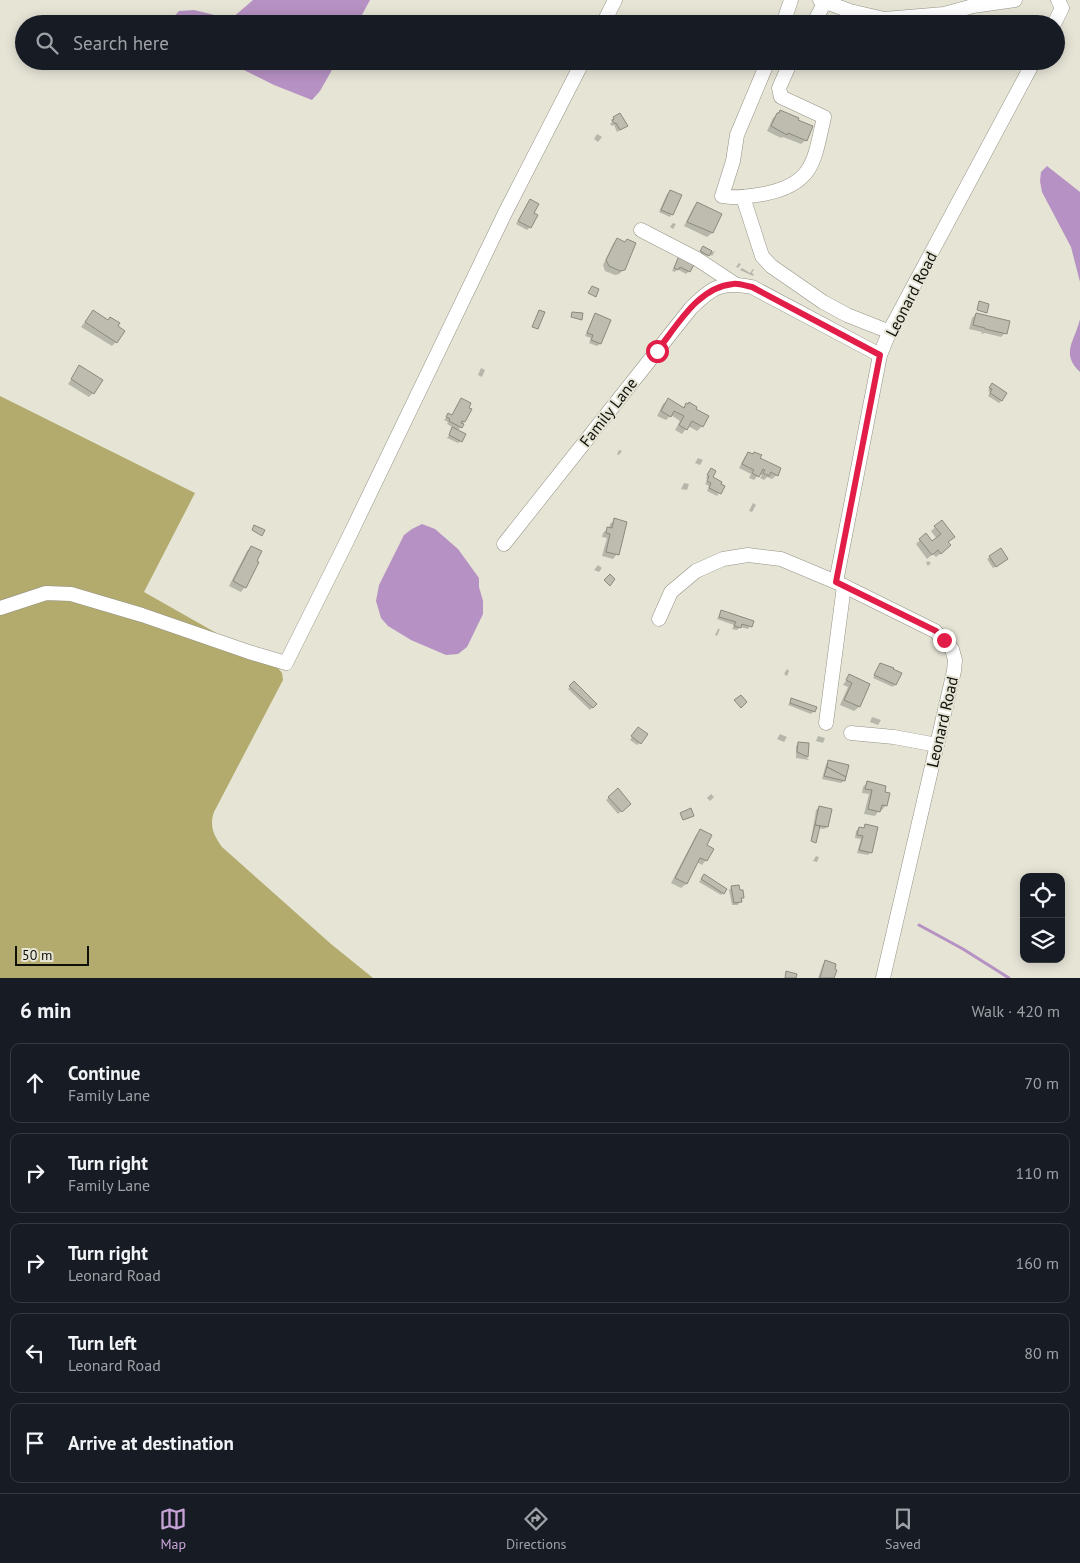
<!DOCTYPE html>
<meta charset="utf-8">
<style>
:root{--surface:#171b24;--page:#242831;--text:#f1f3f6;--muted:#9ea1a6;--line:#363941;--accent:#c7a2d6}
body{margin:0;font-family:"PT Sans",sans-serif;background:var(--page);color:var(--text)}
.controls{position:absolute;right:15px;bottom:15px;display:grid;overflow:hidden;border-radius:10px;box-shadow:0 2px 12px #0003}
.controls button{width:45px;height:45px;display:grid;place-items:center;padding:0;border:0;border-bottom:1px solid var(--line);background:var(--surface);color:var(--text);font:25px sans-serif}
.scale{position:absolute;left:15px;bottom:12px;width:74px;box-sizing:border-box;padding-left:5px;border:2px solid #10100b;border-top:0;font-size:14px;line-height:18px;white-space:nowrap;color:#10100b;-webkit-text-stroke:4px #e5e4d5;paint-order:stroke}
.stop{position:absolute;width:15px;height:15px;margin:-11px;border:4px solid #e11d48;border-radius:50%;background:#fff}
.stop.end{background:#e11d48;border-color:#fff;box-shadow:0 1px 5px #0008}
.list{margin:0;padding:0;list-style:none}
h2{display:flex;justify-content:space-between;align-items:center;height:65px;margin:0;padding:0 20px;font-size:21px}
h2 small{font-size:16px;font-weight:400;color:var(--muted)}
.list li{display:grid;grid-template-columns:32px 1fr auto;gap:15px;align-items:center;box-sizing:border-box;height:80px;margin:0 10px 10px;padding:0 10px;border:1px solid var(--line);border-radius:10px}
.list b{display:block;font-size:19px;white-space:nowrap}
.list p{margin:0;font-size:16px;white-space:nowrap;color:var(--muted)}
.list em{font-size:16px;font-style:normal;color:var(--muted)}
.icon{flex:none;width:28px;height:28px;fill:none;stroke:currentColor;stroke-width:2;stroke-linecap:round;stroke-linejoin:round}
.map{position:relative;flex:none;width:1080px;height:978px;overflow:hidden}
.search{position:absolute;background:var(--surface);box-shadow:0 2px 12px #0003;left:15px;right:15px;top:15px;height:55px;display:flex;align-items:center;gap:12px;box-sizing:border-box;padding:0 18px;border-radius:28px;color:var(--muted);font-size:19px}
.sheet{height:515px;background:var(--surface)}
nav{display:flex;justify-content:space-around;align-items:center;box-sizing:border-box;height:70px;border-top:1px solid var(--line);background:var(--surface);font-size:14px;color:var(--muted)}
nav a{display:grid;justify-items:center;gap:2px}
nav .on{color:var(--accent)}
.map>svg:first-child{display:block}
.forest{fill:#b3ab6d}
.water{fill:#b691c3}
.shadow{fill:#0003}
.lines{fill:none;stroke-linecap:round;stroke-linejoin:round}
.stream{stroke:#b691c3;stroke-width:3}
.building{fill:#bebcae;stroke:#8b8a7d}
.minor-casing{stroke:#949285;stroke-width:15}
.minor{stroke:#fff;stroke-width:14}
.route{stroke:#e11d48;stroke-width:6}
.labels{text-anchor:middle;stroke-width:4;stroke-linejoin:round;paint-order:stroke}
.street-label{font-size:16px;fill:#10100b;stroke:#e5e4d5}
</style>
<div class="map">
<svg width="1080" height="978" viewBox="0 0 1080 978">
<rect width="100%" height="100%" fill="#e5e4d5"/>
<path class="forest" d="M0,396l195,97 -51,99 134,76 4,5 1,7 -69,132c-5,14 0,24 8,35l109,97 42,34h-373z"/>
<g class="water">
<path d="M253,0h117l-13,24h-185l-1,-4 8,-9 15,-1 37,9z"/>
<path d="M226,61h111l-17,30 -8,9 -38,-15z"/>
<path d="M1047,166l33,26v90l-9,-35 -29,-55 -2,-11 1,-9z"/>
<path d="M1080,319v53c-20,-19 -5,-31 0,-53z"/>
<path d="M422,524l13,5 23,20 21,29v9l4,14v13l-16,33 -9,7 -12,1 -35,-15 -23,-14 -7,-8 -5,-17 3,-16 25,-50 8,-6z"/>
</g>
<g class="shadow">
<path d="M781,111l16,10 9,19 -5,4 -18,-7 -2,1 -14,-7 6,-13z"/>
<path d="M614,118l12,8 -9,6 -3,-7 -2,1 -2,-2 2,-2 -1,-2z"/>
<path d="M597,134l5,3 -4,5 -4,-3z"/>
<path d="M670,191l2,23 -2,3 -11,-5 8,-18z"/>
<path d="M530,201l2,12 -2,14 -3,3 -11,-6z"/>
<path d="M697,203l23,11 -8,19 -5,4 -23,-11 9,-18z"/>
<path d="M673,223l3,1 -3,5 -3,-2z"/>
<path d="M617,239l7,30 -5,5 -4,1 -10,-4 -2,-6 10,-21z"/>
<path d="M704,247l8,5 3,-1 -3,5 -3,-2 -2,2 -7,-3z"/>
<path d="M680,255l9,16 -3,3 -9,-5 -2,3 -3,-1z"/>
<path d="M739,263l2,1 -3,4 -2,-1z"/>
<path d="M742,268l8,5 3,-4h1l-2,4 2,2 -1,1 -13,-6z"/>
<path d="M93,311l24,16 -1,15 -4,4 -31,-19z"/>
<path d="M595,314l14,7 -9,23 -3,2 -8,-3 2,-5 -6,-2 8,-19z"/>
<path d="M976,314l29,19 -4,4 -16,-4 -4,1 1,-2 -13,-3 3,-11z"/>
<path d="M80,367l13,26 -4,4 -21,-13z"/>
<path d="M481,368l4,2 -3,7 -4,-2z"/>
<path d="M992,385l10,15 -3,3 -11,-7 2,-4 -2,-1z"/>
<path d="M461,400l6,9 3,1 -9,17 -4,4 4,10 -3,2 -11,-5 7,-10 -7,-4 1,-2 -4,-2 5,-6 3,2z"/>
<path d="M668,400l15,8 4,-4 20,13 -5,9 -5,5 -9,-5 -6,8 -7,-4 5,-9 -9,-6 -5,5 -9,-4 6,-12z"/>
<path d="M619,450l3,1 -3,4 -2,-1z"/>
<path d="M748,453l10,6 19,16 -5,4 -5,-2 -3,3 -4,-2 2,-3 -3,-1 -5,6 -5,-2 2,-4 -12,-6 5,-10z"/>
<path d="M698,458l5,2 -3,5 -5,-2z"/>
<path d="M711,470l1,8 11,8 -6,10 -10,-5 2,-5 -4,-2 3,-5 -2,-1z"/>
<path d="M684,483l5,1 -2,6 -6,-1z"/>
<path d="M753,503l3,2 -4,7 -3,-1z"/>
<path d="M615,520l2,34 -4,5 -11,-3 5,-18 -5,-1 1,-4 5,-5 1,1 1,-5z"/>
<path d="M941,522l6,20 -2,8 -9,7 -3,-3 -6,5 -11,-15 4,-4 12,3 5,-4 -6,-8z"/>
<path d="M251,547l-6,40 -4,5 -12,-6 18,-35z"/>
<path d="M990,557l14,5 -11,6 -6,-9z"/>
<path d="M928,561l3,2 -3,3 -2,-3z"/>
<path d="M598,565l4,3 -3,4 -5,-2z"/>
<path d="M721,612l29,14 -2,3 -8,-2 -3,3 -5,-1 2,-4 -17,-6z"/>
<path d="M718,629h2l-3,7 -2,-1z"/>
<path d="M881,664l14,20 -2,3 -20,-9z"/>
<path d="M787,669l2,2 -2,5 -3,-2z"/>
<path d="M849,676l20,8 -10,23 -5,4 -14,-6 8,-18 -5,-2z"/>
<path d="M574,683l22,21 -6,6 -22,-21z"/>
<path d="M792,699l22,12 -3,3 -23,-9z"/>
<path d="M872,717l9,3 -3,5 -8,-3z"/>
<path d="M636,731l4,12 -3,2 -7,-5z"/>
<path d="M780,734l7,3 -3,5 -7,-3z"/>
<path d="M818,736l7,2 -2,5 -7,-2z"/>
<path d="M799,743l9,1 -1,14 2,2 -13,-2v-12z"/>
<path d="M829,761l15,20 -3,2 -19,-4 4,-15z"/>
<path d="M867,783l17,10 2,12 -4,5 -2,-1 -5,7 -11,-2 5,-20 -7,-1 1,-6z"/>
<path d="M618,790l12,14 -12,10 -12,-14z"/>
<path d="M711,794l3,3 -4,4 -3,-3z"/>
<path d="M819,807l8,20 -3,2 -6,-1 -3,13 -4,-1 5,-30z"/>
<path d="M865,826l6,26 -3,3 -11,-2 4,-14 -6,-1 1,-7 3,-3 3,1z"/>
<path d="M700,831l5,15 1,14 -4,5 -5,-3 -11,22 -5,4 -10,-5 25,-48z"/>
<path d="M816,856l3,1 -2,5 -4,-1z"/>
<path d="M702,878l21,15 -2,2 -22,-13z"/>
<path d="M732,887l10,10 -4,8h-6l-3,-15z"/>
<path d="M825,962l10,9 -2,7h-15l5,-14z"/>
</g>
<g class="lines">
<path class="stream" d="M919,925l44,24 46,29"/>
</g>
<g class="building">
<path d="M780,110l19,8 -1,2 15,6 -6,15 -19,-8 -1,2 -16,-9 6,-13h2z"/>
<path d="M620,113l8,13 -8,4 -4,-7 -1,1 -3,-4 2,-1 -1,-2z"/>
<path d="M670,190l12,5 -9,20 -12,-5z"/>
<path d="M530,199l9,5 -5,9 4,2 -7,13 -13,-7z"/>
<path d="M697,202l25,12 -9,19 -26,-11z"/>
<path d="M617,238l8,4 2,-3 9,4 -11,27 -5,1 -11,-5 -3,-6z"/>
<path d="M703,246l9,5 -3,5 -9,-5z"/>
<path d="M680,253l16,8 -6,11 -10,-5 -2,3 -4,-2z"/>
<path d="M592,286l7,3 -3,8 -8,-4z"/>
<path d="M979,301l10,3 -2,9 -10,-3z"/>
<path d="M93,310l15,10 2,-3 10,6 -2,3 7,5 -8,12 -32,-21z"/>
<path d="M539,310l6,2 -7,17 -6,-2z"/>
<path d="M572,312l11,1 -1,7 -11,-3z"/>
<path d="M595,313l16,7 -10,24 -10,-4 2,-5 -6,-2z"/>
<path d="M976,313l34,8 -3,13 -22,-5v-1l-12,-3z"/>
<path d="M79,365l24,15 -9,14 -23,-15z"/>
<path d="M992,383l15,10 -5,8 -12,-8 2,-4 -3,-1z"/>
<path d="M461,398l10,5 -2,5 3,1 -7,13 -3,-1 -1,2 3,1 -2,4 -13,-7 1,-2 -4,-2 2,-4 4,2z"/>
<path d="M668,398l16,10 2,-5 2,1 1,-2 8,5 -1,2 13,7 -6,11 -11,-6 -5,9 -8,-5 5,-9 -10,-5 -3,6 -10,-6z"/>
<path d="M452,427l14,7 -4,8 -13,-7z"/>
<path d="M748,452l5,2 1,-2 8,3 -2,3 21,10 -3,8 -7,-4 -2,4 -6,-3 2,-3 -2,-1 -4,8 -7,-4 2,-3 -12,-6z"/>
<path d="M711,468l5,3 -3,6 9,5 -1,2 4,2 -4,8 -12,-6 2,-5 -4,-2 2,-5 -2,-1z"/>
<path d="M614,518l13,4 -8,33 -13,-3 4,-18 -4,-1 1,-6 5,1z"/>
<path d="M942,520l13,17 -7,5 3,3 -10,9 -3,-4 -6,5 -13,-16 7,-6 6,8 9,-7 -7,-8z"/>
<path d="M254,525l11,5 -3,6 -10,-6z"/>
<path d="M251,546l11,5 -5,10 2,1 -13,26 -13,-7z"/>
<path d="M1001,548l7,11 -12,8 -7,-11z"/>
<path d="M610,574l5,5 -5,7 -6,-6z"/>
<path d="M721,610l33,11 -2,6 -10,-3 -1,4 -7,-2 2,-4 -17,-5z"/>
<path d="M880,663l14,5 -1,1 9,4 -6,12 -22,-10z"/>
<path d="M849,674l21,10 -10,23 -16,-7 8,-17 -6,-3z"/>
<path d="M574,681l23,23 -4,4 -24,-22z"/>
<path d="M741,695l6,7 -6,6 -7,-8z"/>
<path d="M791,698l26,9 -2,5 -25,-9z"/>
<path d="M638,727l10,7 -7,10 -10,-8z"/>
<path d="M798,742l11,1 -1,14 -11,-5z"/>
<path d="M828,760l21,5 -3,12 -19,-10z"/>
<path d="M827,767l19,10 -1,4 -21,-5z"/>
<path d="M867,781l19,5 -1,6 5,1 -3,13 -5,-1 -2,7 -12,-3 4,-19 -7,-1z"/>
<path d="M618,788l13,16 -9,8 -14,-15z"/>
<path d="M819,806l13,3 -4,18 -13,-2z"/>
<path d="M691,808l3,8 -11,4 -3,-7z"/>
<path d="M865,824l13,3 -6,26 -13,-3 4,-14 -6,-1 2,-8 5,1z"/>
<path d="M815,825l5,1 -4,17 -5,-2z"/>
<path d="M700,829l12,6 -5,10 7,4 -7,12 -7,-3 -13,26 -12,-6z"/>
<path d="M704,874l23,15 -3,5 -23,-15z"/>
<path d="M739,885l1,5h3l1,8h-3l1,4 -8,1 -3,-17z"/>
<path d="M825,960l11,4 -1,5 2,1 -3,8h-14z"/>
<path d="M786,971l11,3 -1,4h-11z"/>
</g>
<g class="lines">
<defs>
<g id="minor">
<path d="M820,0l30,11 34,8 60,-5 29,-8 42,-6"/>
<path d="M603,24l12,-24"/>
<path d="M783,24l8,-24"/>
<path d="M813,24l12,-22"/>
<path d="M1054,24l8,-16 -4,-8"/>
<path d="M768,61l-31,74 -4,26 -11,35c14,3 27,0 42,-2 50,-10 50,-33 60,-77l-43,-20 -2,-9 12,-27"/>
<path d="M743,197l19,59 9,10 52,36 24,13 43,17"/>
<path d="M641,230l56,29 38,25"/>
<path d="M504,544l187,-236c21,-21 31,-27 61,-21l128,68"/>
<path d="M836,582l44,-227 11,-27 143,-267"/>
<path d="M0,608l46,-15 25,1 71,21 107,37 37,11 60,-120 159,-330 78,-152"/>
<path d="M659,619l12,-27 25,-21 27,-12 25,-4 33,4 55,23 99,49 17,18 3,11 -1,11 -71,307"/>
<path d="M826,723l18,-137"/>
<path d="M851,733l43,4 43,8"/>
</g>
</defs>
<use href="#minor" class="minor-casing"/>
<use href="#minor" class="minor"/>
</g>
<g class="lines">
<path class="route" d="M657,351c20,-25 41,-64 76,-67 6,-1 13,2 19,3l128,68 -44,227 100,49 8,9"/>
</g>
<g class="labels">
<g class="street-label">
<text transform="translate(911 294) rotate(-63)" y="6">Leonard Road</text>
<text transform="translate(608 412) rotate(-52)" y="6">Family Lane</text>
<text transform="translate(942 722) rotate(-77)" y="6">Leonard Road</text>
</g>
</g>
</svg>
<div class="controls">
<button><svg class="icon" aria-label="locate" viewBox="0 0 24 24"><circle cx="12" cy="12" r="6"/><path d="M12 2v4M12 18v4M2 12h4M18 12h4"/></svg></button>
<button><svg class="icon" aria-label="layers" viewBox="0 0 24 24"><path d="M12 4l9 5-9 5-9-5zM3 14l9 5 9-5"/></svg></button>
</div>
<div class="scale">50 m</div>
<div class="stop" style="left:657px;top:351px"></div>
<div class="stop end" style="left:944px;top:640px"></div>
<div class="search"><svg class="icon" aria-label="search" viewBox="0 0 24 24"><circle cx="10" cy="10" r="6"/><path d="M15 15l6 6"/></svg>Search here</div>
</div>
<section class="sheet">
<h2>6 min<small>Walk · 420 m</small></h2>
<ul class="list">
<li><svg class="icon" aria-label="ahead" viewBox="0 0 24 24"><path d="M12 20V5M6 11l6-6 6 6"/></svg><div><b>Continue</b><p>Family Lane</p></div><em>70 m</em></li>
<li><svg class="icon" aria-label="right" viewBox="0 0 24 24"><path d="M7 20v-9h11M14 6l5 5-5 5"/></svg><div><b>Turn right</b><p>Family Lane</p></div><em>110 m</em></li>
<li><svg class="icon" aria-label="right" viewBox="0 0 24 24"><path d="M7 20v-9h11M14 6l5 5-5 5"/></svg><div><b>Turn right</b><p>Leonard Road</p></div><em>160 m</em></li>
<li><svg class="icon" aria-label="left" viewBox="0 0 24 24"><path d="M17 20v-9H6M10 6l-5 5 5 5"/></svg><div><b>Turn left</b><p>Leonard Road</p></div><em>80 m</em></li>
<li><svg class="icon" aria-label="arrive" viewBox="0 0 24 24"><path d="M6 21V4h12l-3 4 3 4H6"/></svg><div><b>Arrive at destination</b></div></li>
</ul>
</section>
<nav>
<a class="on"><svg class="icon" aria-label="map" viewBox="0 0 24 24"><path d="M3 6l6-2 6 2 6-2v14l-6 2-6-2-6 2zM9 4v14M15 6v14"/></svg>Map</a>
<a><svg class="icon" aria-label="directions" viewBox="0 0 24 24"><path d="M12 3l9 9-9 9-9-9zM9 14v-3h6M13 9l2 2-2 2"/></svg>Directions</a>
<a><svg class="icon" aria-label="saved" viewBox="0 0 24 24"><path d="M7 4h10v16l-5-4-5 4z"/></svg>Saved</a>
</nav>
